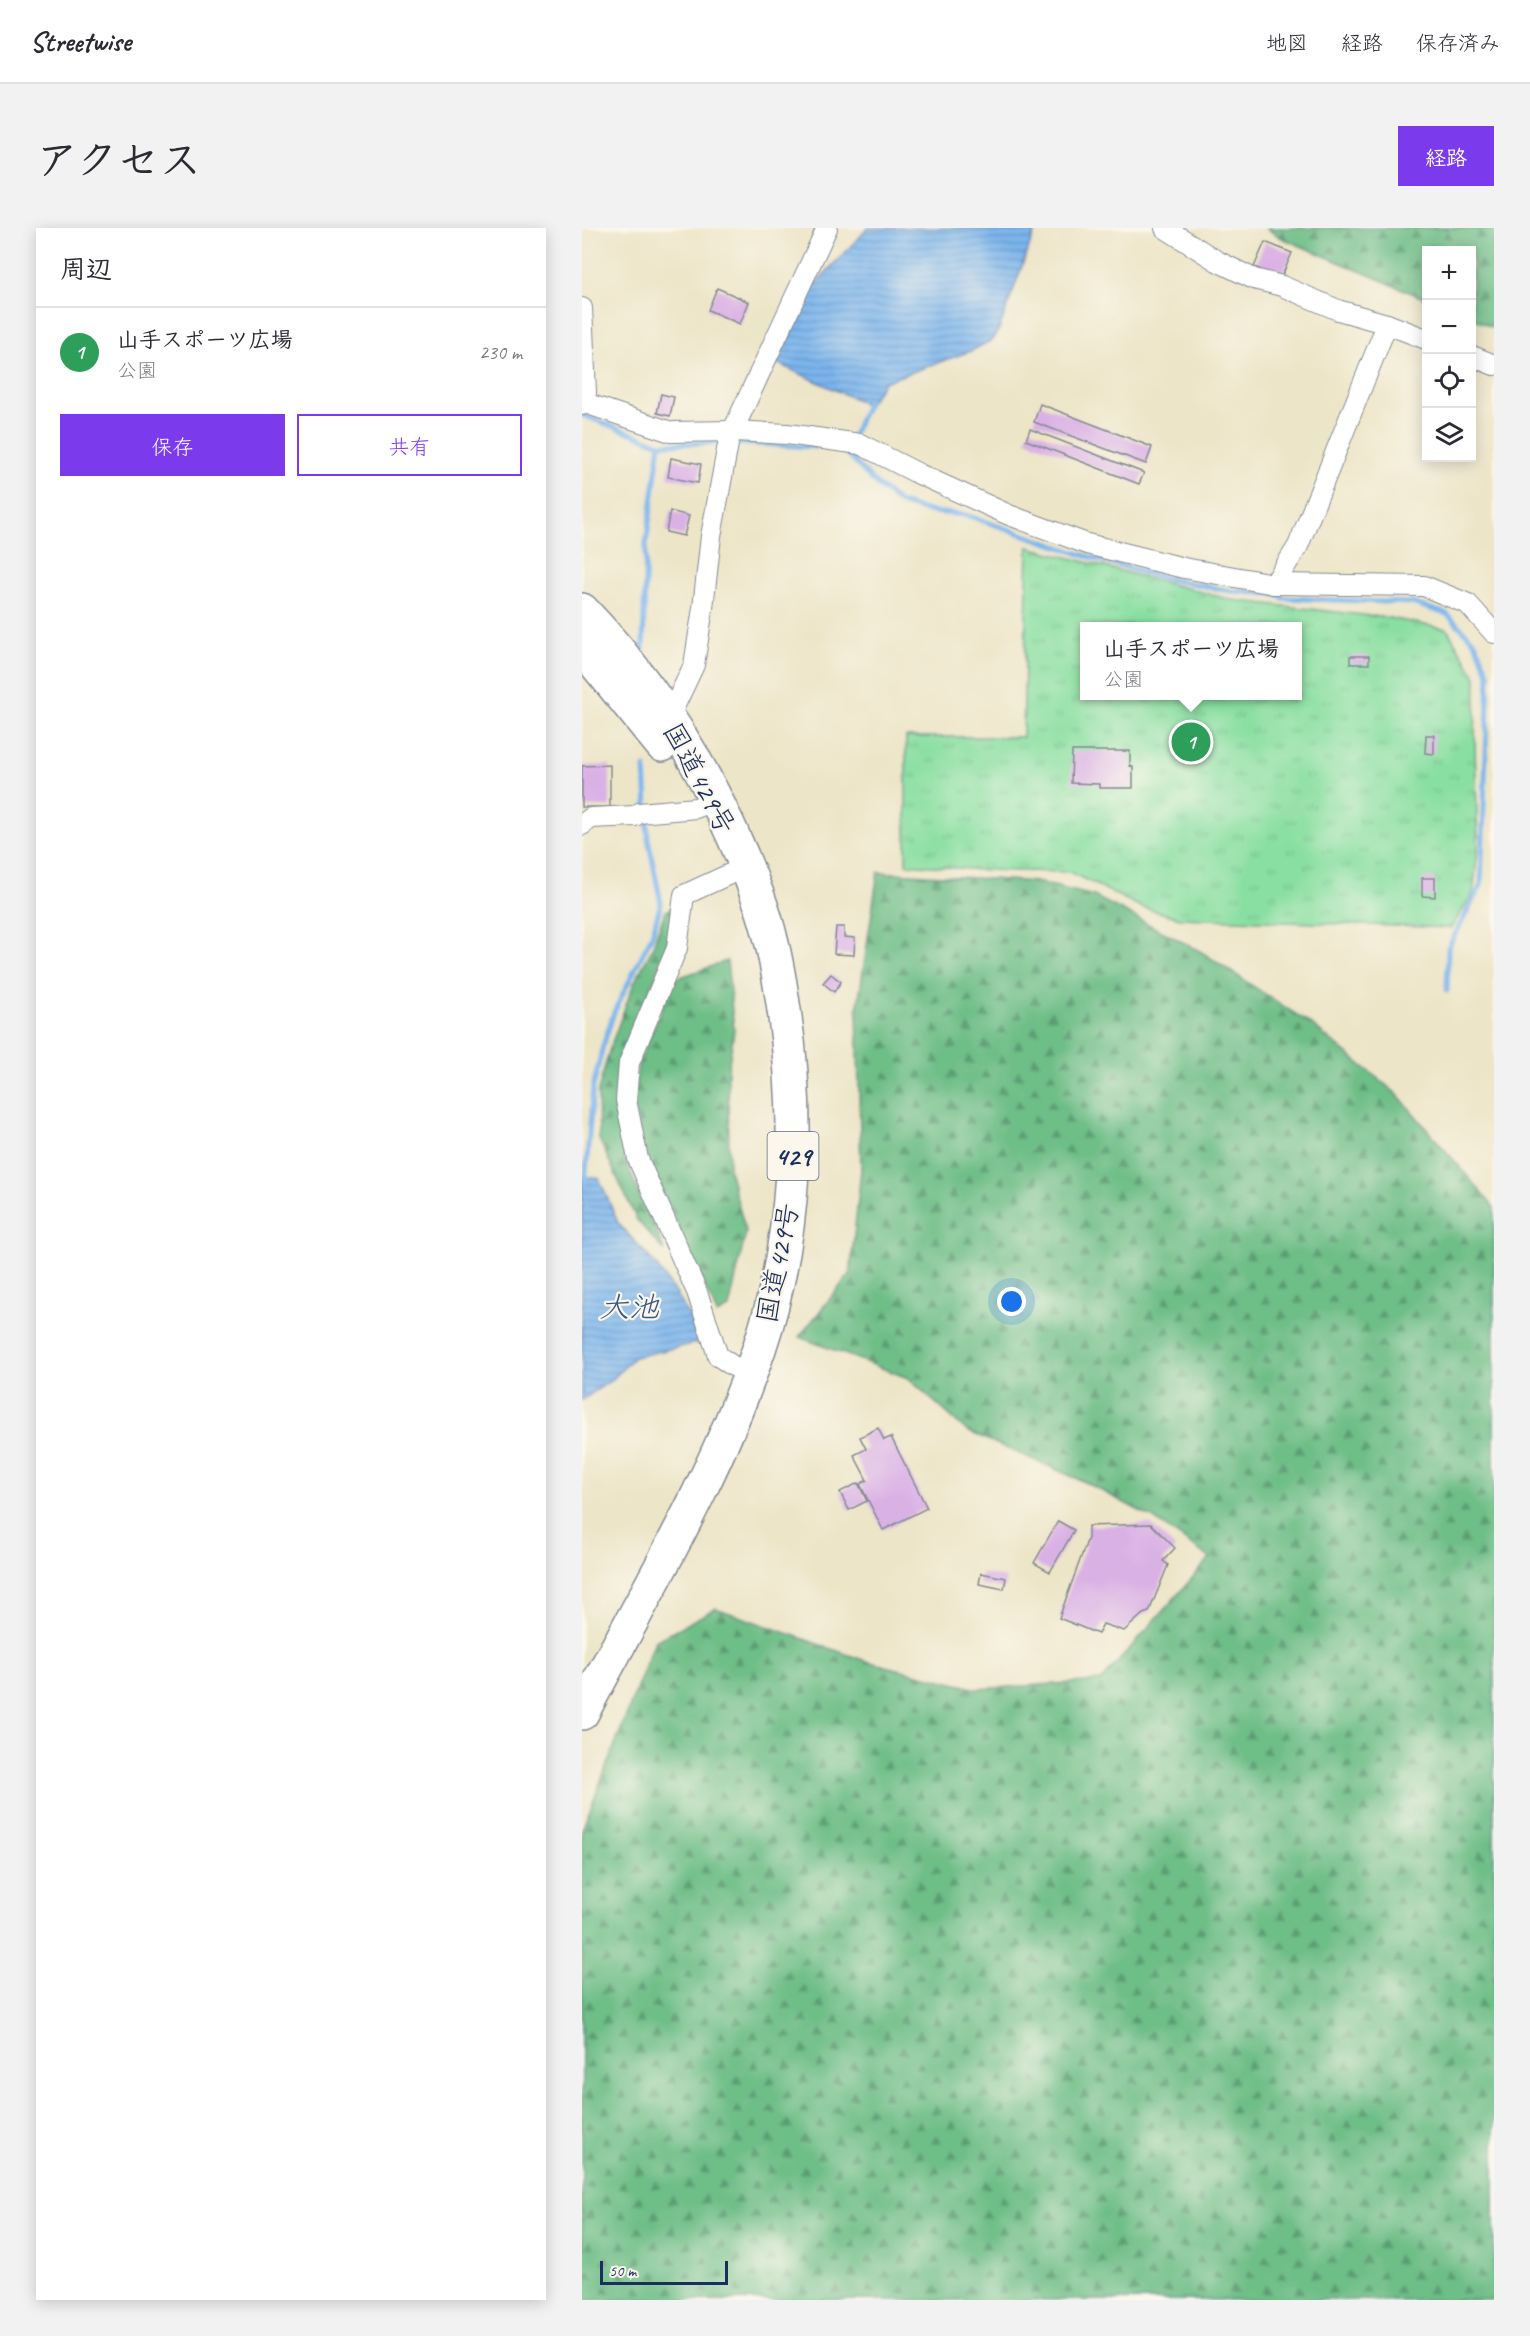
<!DOCTYPE html>
<html lang="ja">
<meta charset="utf-8">
<style>
:root{--surface:#fff;--page:#f2f2f3;--text:#2b2b33;--muted:#7c7c81;--line:#e1e1e2;--accent:#7c3aed}
body{margin:0;font-family:Caveat,"Klee One",sans-serif;background:var(--page);color:var(--text)}
.controls{position:absolute;right:18px;top:18px;display:grid;overflow:hidden;border-radius:0px;box-shadow:0 3px 15px #0003}
.controls button{width:54px;height:54px;display:grid;place-items:center;padding:0;border:0;border-bottom:2px solid var(--line);background:var(--surface);color:var(--text);font:30px sans-serif}
.scale{position:absolute;left:18px;bottom:15px;width:128px;box-sizing:border-box;padding-left:6px;border:3px solid #1b2f5e;border-top:0;font-size:16px;line-height:21px;white-space:nowrap;color:#1b2f5e;-webkit-text-stroke:4px #fbf7ec;paint-order:stroke}
.you{position:absolute;left:430px;top:1074px;width:21px;height:21px;margin:-15px;border:4px solid #fff;border-radius:50%;background:#1a73e8;box-shadow:0 0 0 9px #1a73e833}
.badge{display:grid;place-items:center;width:39px;height:39px;border-radius:50%;background:var(--accent);color:#fff;font-size:20px;font-weight:700}
.pin{position:absolute;translate:-50% -50%;border:3px solid #fff;box-shadow:0 2px 6px #0006}
.popup{position:absolute;left:498px;top:394px;width:222px;height:78px;box-sizing:border-box;display:grid;place-content:center;border-radius:0px;background:var(--surface);filter:drop-shadow(0 2px 4px #0005);font-size:20px;white-space:nowrap;color:var(--muted)}
.popup b{font-size:22px;color:var(--text)}
.popup::after{content:'';position:absolute;left:50%;top:100%;margin-left:-12px;border:12px solid transparent;border-top-color:var(--surface)}
.list{margin:0;padding:0;list-style:none}
h2{display:flex;justify-content:space-between;align-items:center;height:78px;margin:0;padding:0 24px;font-size:26px}
h2 small{font-size:20px;font-weight:400;color:var(--muted)}
.list li{display:grid;grid-template-columns:39px 1fr auto;gap:18px;align-items:center;box-sizing:border-box;height:90px;padding:0 24px;border-top:2px solid var(--line)}
.list b{display:block;font-size:22px;white-space:nowrap}
.list p{margin:0;font-size:20px;white-space:nowrap;color:var(--muted)}
.list em{font-size:20px;font-style:normal;color:var(--muted)}
.actions{display:flex;gap:12px;padding:18px 24px}
.actions a{flex:1;padding:14px 0;border:2px solid var(--accent);border-radius:0px;text-align:center;font-size:21px;color:var(--accent)}
.actions .main{background:var(--accent);color:#fff}
.icon{flex:none;width:33px;height:33px;fill:none;stroke:currentColor;stroke-width:2;stroke-linecap:round;stroke-linejoin:round}
.map{position:relative;flex:none;width:912px;height:2072px;overflow:hidden;border-radius:0px}
header{display:flex;align-items:center;gap:36px;box-sizing:border-box;height:84px;padding:0 30px;background:var(--surface);border-bottom:2px solid var(--line)}
header strong{font-size:28px}
nav{display:flex;gap:33px;margin-inline-start:auto;font-size:21px}
.intro{display:flex;align-items:center;justify-content:space-between;box-sizing:border-box;height:144px;padding:0 36px}
h1{margin:0;font-size:42px}
.button{padding:15px 27px;border-radius:0px;background:var(--accent);color:#fff;font-size:21px;font-weight:700}
main{display:flex;gap:36px;padding:0 36px}
aside{flex:1;background:var(--surface);border-radius:0px;box-shadow:0 3px 15px #0003}
.map>svg:first-child{display:block}
.grass{fill:url(#grass-tufts);stroke:#528780;stroke-width:1.5;fill-rule:evenodd}
.forest{fill:url(#forest-firs);stroke:#447672;stroke-width:1.5}
.water{fill:url(#water-rules);stroke:#4c72a6;stroke-width:1.5}
.lines{fill:none;stroke-linecap:round;stroke-linejoin:round}
.stream{stroke:#7cb5ed;stroke-width:5}
.building{fill:#dab1e5}
.street-casing{stroke:#848a92;stroke-width:22}
.highway-casing{stroke:#848a92;stroke-width:36}
.street{stroke:#fff;stroke-width:20}
.highway{stroke:#fff;stroke-width:33}
.labels{text-anchor:middle;stroke-width:4.5;stroke-linejoin:round;paint-order:stroke}
.shield{fill:#fbf7ec;stroke:#5e6b89;stroke-width:1.5}
.shield-label{font-size:27px;font-weight:bold;fill:#1b2f5e}
.street-label{font-size:28px;fill:#1b2f5e;stroke:#fbf7ec}
.water-label{font-size:30px;font-style:italic;fill:#385789;stroke:#fbf7ec}
</style>
<header>
<strong>Streetwise</strong>
<nav><a>地図</a><a>経路</a><a>保存済み</a></nav>
</header>
<div class="intro"><h1>アクセス</h1><a class="button">経路</a></div>
<main>
<aside>
<h2>周辺<small></small></h2>
<ul class="list">
<li><span class="badge" style="background:#2e9e5b">1</span><div><b>山手スポーツ広場</b><p>公園</p></div><em>230 m</em></li>
</ul>
<div class="actions"><a class="main">保存</a><a>共有</a></div>
</aside>
<div class="map">
<svg width="912" height="2072" viewBox="0 0 912 2072">
<defs>
<pattern id="grass-tufts" width="24" height="20" patternUnits="userSpaceOnUse" patternTransform="scale(1.5)"><rect width="24" height="20" fill="#89dfa1"/><path d="M3 7l-1-3M5 7V3M7 7l1-3M15 17l-1-3M17 17v-4M19 17l1-3" fill="none" stroke="#76c08d"/></pattern>
<pattern id="forest-firs" width="22" height="20" patternUnits="userSpaceOnUse" patternTransform="scale(1.5)"><rect width="22" height="20" fill="#6ebe87"/><path d="M5 1l3.5 6h-7zM16 11l3.5 6h-7z" fill="#5a9b72"/></pattern>
<pattern id="water-rules" width="6" height="5" patternUnits="userSpaceOnUse" patternTransform="scale(1.5)"><rect width="6" height="5" fill="#7cb5ed"/><path d="M0 2.5h6" fill="none" stroke="#6594c3"/></pattern>
</defs>
<rect width="100%" height="100%" fill="#fbf7ec"/>
<filter id="ink" filterUnits="userSpaceOnUse"><feTurbulence type="fractalNoise" baseFrequency=".0167" numOctaves="2"/><feDisplacementMap in="SourceGraphic" scale="12" xChannelSelector="R" yChannelSelector="G"/><feConvolveMatrix kernelMatrix="1 2 1 2 8 2 1 2 1" color-interpolation-filters="sRGB"/></filter>
<filter id="wash" filterUnits="userSpaceOnUse"><feTurbulence type="fractalNoise" baseFrequency=".008" numOctaves="4" result="noise"/><feDisplacementMap in="SourceGraphic" scale="24" xChannelSelector="R" yChannelSelector="G"/><feGaussianBlur stdDeviation="1.35" result="paint"/><feColorMatrix in="noise" values="0 0 0 0 0 0 0 0 0 0 0 0 0 0 0 0 0 1.4 0 .05"/><feComposite in="paint" operator="in"/></filter>
<g filter="url(#wash)">
<rect width="100%" height="100%" fill="#ede5c7"/>
<path class="grass" d="M446,319l204,53 157,18 58,11 29,48 -1,70 3,102 -5,45 -22,34 -271,-10 -39,-11 -71,-35 -89,-2 -75,-6v-127h117zM502,398h214v70h-214z"/>
<g class="forest">
<path d="M684,0h228v100l-22,-10v-68h-46v49l-144,-61z"/>
<path d="M296,644l159,10 57,14 106,55 112,74 85,69 97,113v1093h-912v-470l73,-189 61,-33 150,53 111,28 124,-8 109,-123 -59,-41 -64,-34 -120,-52 -59,-53 -109,-41 51,-63 11,-104 -4,-159z"/>
<path d="M89,680c8,36 -41,116 -50,155 -9,43 0,91 18,130 8,20 19,37 25,58l-27,-31 -38,-81 -1,-48 12,-43 24,-65 18,-34 13,-37z"/>
<path d="M145,733l7,69 -6,40 1,100 17,62 -17,76 -12,6 -76,-172 -7,-39 4,-38 36,-86z"/>
</g>
<g class="water">
<path d="M286,0h168l-37,101 -7,11 -21,11 -87,31 -16,23 -96,-44 32,-72 9,-3z"/>
<path d="M0,950h17l19,45 37,41 21,29 17,30 5,20 -64,14 -21,22 -31,21z"/>
</g>
<g class="lines">
<g class="stream">
<path d="M0,187l78,29 -14,100 -3,105"/>
<path d="M271,207l16,-35"/>
<path d="M151,215l83,4"/>
<path d="M78,216l63,-1"/>
<path d="M261,222l33,34 24,19 32,9 34,3 117,40 81,23 67,13 43,3 9,4 129,5 35,11 28,28 14,32 -8,211 -33,63 -1,43"/>
<path d="M63,539l2,41"/>
<path d="M3,955l8,-96 10,-41 11,-34 38,-77 9,-32 -13,-65 -1,-21"/>
</g>
</g>
<g id="blocks">
<g class="building">
<path d="M683,14l27,11 -11,25 -27,-11z"/>
<path d="M135,60l32,14 -9,22 -32,-14z"/>
<path d="M79,166l13,3 -4,19 -13,-3z"/>
<path d="M458,176l112,43 -6,17 -112,-42z"/>
<path d="M448,201l114,44 -5,11 -113,-44z"/>
<path d="M89,230l30,6 -3,19 -30,-6z"/>
<path d="M88,283l19,5 -5,20 -18,-4z"/>
<rect x="768" y="428" width="19" height="8"/>
<path d="M844,507h8v19l-9,-1z"/>
<path d="M490,523h58v15l3,1v21h-34v-4l-28,-1z"/>
<path d="M28,537v42h-28v-41z"/>
<path d="M840,650h13v19l-13,-1z"/>
<path d="M254,699h8v10l11,1 -1,17 -20,-1z"/>
<path d="M249,746l10,8 -7,10 -11,-9z"/>
<path d="M296,1200l6,12 7,-3 36,71 -44,22 -23,-46 7,-4 -13,-25 12,-6 -6,-12z"/>
<path d="M276,1255l9,18 -18,9 -9,-18z"/>
<path d="M476,1293l16,9 -24,42 -16,-9z"/>
<path d="M569,1296l24,24 -12,13 5,4 -19,47 -6,2 -19,17 -21,-7 -5,10 -39,-16 29,-80v-12z"/>
<path d="M399,1345l25,5 -2,11 -25,-5z"/>
</g>
</g>
</g>
<g filter="url(#ink)">
<use href="#blocks" fill-opacity="0" stroke="#848a92" stroke-width="1.5"/>
<g class="lines">
<defs>
<g id="street">
<path d="M583,0l52,33 37,18 28,7 56,24 49,14 39,15"/>
<path d="M0,80l4,84 -1,11 -3,2"/>
<path d="M890,128l22,9"/>
<path d="M3,175l86,29 63,-1 53,3 73,10 59,30 90,41 78,29 97,24 90,16 150,2 44,18 26,29"/>
<path d="M692,356l24,-38 89,-222"/>
<path d="M77,492l16,-15 19,-40 9,-57 8,-72 18,-97 98,-211"/>
<path d="M0,597l9,-7 44,-2 4,-3 57,-5 20,-9"/>
<path d="M163,639l-61,28 -7,53 -48,115 -3,37 12,59 59,133 21,64 15,10 18,7"/>
</g>
<g id="highway">
<path d="M0,382c79,82 137,180 176,287 12,32 19,66 24,100 19,117 15,239 -23,352 -43,128 -114,245 -177,364"/>
<path d="M0,419l80,98"/>
</g>
</defs>
<use href="#street" class="street-casing"/>
<use href="#highway" class="highway-casing"/>
<use href="#street" class="street"/>
<use href="#highway" class="highway"/>
</g>
</g>
<g class="labels">
<rect class="shield" x="185.5" y="904" width="51" height="48" rx="4.5"/>
<g class="shield-label">
<text x="211" y="937">429</text>
</g>
<g class="street-label">
<text transform="translate(118 550) rotate(62)" y="10">国道429号</text>
<text transform="translate(195 1035) rotate(-79)" y="10">国道429号</text>
</g>
<g class="water-label">
<text x="47" y="1089">大池</text>
</g>
</g>
</svg>
<div class="controls">
<button>+</button>
<button>−</button>
<button><svg class="icon" aria-label="locate" viewBox="0 0 24 24"><circle cx="12" cy="12" r="6"/><path d="M12 2v4M12 18v4M2 12h4M18 12h4"/></svg></button>
<button><svg class="icon" aria-label="layers" viewBox="0 0 24 24"><path d="M12 4l9 5-9 5-9-5zM3 14l9 5 9-5"/></svg></button>
</div>
<div class="scale">50 m</div>
<div class="you"></div>
<div class="pin badge" style="left:609px;top:514px;background:#2e9e5b">1</div>
<div class="popup"><b>山手スポーツ広場</b>公園</div>
</div>
</main>
